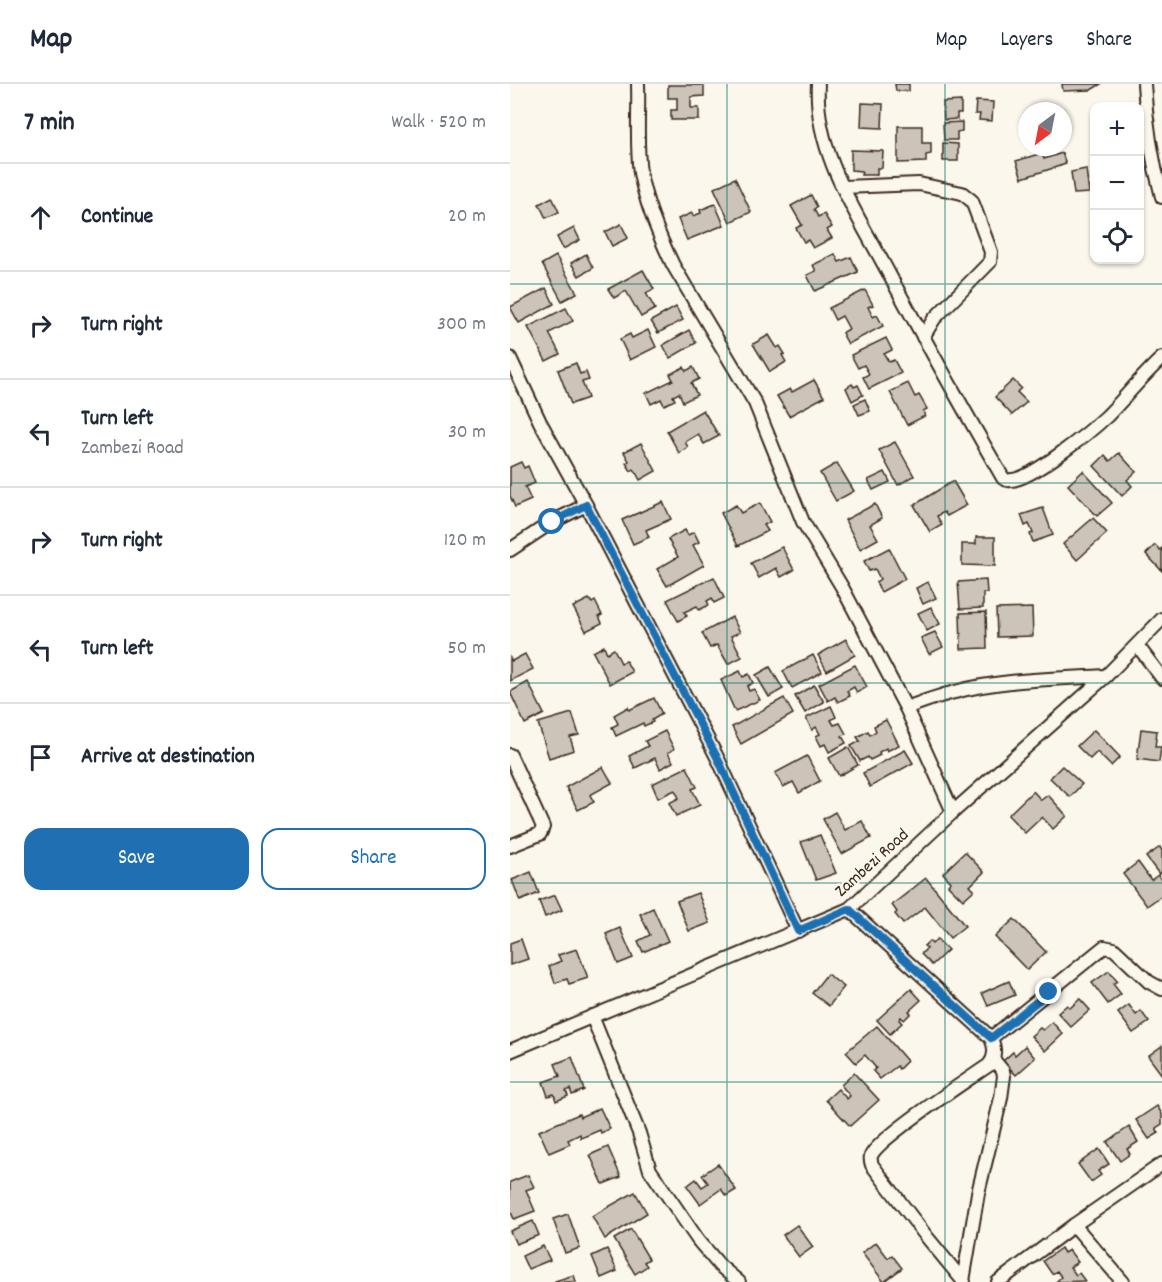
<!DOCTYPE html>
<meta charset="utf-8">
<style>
:root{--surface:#fff;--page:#f2f2f3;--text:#1f2937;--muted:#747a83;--line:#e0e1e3;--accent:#1f6fb2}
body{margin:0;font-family:Dekko,sans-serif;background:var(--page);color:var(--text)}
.controls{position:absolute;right:18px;top:18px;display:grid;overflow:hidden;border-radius:12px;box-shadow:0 2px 4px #0004}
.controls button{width:54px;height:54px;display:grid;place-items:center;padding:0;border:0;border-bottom:2px solid var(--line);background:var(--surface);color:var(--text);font:30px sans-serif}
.compass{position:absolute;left:508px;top:18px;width:54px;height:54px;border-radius:50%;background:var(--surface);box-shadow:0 2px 4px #0004;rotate:212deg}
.stop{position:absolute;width:18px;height:18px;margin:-14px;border:4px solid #1f6fb2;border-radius:50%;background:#fff}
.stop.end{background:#1f6fb2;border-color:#fff;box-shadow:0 2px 6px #0008}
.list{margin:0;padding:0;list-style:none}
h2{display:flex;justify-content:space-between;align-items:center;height:78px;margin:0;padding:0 24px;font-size:26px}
h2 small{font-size:20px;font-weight:400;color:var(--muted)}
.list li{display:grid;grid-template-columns:39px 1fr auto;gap:18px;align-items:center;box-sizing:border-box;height:108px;padding:0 24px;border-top:2px solid var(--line)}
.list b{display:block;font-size:22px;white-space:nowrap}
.list p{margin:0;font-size:20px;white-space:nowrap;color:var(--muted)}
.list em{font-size:20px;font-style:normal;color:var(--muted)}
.actions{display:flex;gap:12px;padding:18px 24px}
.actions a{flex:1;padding:14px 0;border:2px solid var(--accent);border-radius:18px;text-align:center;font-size:21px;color:var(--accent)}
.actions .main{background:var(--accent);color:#fff}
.icon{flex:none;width:33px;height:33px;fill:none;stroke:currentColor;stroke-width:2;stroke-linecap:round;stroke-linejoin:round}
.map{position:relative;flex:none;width:652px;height:1198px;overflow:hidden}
header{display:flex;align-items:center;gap:36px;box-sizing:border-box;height:84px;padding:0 30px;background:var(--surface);border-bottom:2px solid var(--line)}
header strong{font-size:28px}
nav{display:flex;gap:33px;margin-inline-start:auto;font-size:21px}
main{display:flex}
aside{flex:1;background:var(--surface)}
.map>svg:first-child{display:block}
.building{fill:#ccc4b9;stroke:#3b2a1e;stroke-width:1.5}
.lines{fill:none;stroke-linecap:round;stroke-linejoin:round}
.minor-casing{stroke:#3b2a1e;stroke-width:16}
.minor{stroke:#fbf7ec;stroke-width:12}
.route{stroke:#1f6fb2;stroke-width:8}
.grid{fill:none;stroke:#0f766e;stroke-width:1.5;stroke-opacity:0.55}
.labels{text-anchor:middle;stroke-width:4.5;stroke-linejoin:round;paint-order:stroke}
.street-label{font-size:18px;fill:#3b2a1e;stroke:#fbf7ec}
</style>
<header>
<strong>Map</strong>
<nav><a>Map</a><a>Layers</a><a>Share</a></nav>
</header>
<main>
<aside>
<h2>7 min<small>Walk · 520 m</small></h2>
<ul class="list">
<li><svg class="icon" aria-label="ahead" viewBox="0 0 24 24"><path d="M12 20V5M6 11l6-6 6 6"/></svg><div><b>Continue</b></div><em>20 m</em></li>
<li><svg class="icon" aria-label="right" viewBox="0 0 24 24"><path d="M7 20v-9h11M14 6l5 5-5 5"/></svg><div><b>Turn right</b></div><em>300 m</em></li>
<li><svg class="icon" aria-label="left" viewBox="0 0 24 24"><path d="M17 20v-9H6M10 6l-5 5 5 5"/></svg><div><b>Turn left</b><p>Zambezi Road</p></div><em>30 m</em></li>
<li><svg class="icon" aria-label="right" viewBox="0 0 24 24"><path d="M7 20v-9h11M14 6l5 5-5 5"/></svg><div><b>Turn right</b></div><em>120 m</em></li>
<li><svg class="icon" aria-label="left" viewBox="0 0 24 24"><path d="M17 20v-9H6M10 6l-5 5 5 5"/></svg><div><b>Turn left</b></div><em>50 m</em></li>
<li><svg class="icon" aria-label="arrive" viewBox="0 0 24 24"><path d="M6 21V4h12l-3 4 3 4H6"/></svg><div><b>Arrive at destination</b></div></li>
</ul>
<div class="actions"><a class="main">Save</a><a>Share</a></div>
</aside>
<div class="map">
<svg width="652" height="1198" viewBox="0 0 652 1198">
<rect width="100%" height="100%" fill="#fbf7ec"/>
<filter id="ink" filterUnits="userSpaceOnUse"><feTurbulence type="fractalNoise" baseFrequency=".0167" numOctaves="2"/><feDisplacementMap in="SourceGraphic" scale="12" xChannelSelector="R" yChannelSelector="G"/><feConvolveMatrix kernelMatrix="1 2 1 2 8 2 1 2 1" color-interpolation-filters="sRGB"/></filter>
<g filter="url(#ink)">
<g class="building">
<path d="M385,0h14v7h-13z"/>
<path d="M552,0h39l-10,6 -28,1z"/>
<path d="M158,1h36v11l-13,1v11h8v12h-28v-10h6v-12h-9z"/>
<path d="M451,17v12h-4v6l-13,1 -1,-18z"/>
<path d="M466,17l17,1 -1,19 -13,-1 1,-6h-5z"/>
<path d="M352,19l21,1 -1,24 -21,-1z"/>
<path d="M452,38v9l-5,1v8h-13l-1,-17z"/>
<path d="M388,42h24v17h9v11l-5,1v7l-28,1z"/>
<path d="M433,59l15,1v17h-15z"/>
<path d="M341,66l32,1 -1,17h-5v7h-16l1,-4 -11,-1z"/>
<path d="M532,69l2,6 18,-6 4,11 -44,14 -6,-17z"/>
<path d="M576,85l3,24 -15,1 -3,-22z"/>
<path d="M225,94l16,34 -21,10 -16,-34z"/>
<path d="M301,111l6,12 -3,2 4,8 6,-3 8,13 -5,3 5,8 -19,10 -5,-8 -4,2 -8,-14 6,-3 -11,-19z"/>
<path d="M42,113l7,15 -13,6 -7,-14z"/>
<path d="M205,120l9,21 -37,15 -9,-21 14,-6 1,3 8,-3 -1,-3z"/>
<path d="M111,140l7,14 -16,8 -7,-14z"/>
<path d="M64,144l6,12 -17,9 -6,-12z"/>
<path d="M76,170l7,14 -14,8 -8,-13z"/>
<path d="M325,170l4,8 12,-5 7,15 -43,19 -8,-16 9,-4 -3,-6z"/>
<path d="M46,172l21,37 -15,8 -20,-37z"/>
<path d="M133,186l11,19 -8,4 9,16 -14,8 -15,-26 -12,7 -6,-9z"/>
<path d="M36,204l8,16 -35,19 -9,-16z"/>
<path d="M355,206l8,15 -5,2 5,10 4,-2 6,11 -35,18 -6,-11 7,-4 -7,-13 -7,4 -6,-12z"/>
<path d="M166,223l7,13 -25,13 -7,-12z"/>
<path d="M56,224l7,13 -24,12 11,21 -14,7 -18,-34z"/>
<path d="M138,246l8,17 -26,13 -10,-21 10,-5 2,4z"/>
<path d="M179,246l7,13 -26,15 -7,-13z"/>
<path d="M259,251l8,13 3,-2 5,8 -3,1 4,7 -16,10 -17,-28z"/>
<path d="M376,254l6,12 -8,4 5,8 5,-2 7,13 -32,16 -6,-12 6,-3 -5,-9 -6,3 -7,-13z"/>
<path d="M66,279l4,11 6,-2 3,8 -7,2 6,16 -17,6 -13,-34z"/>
<path d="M174,283l2,4 7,-4 6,12 -8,4 6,12 -14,7 -4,-9 -6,3 2,4 -11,5 -3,-6 -10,5 -5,-11 27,-13 -3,-6z"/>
<path d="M304,296l10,17 -35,19 -12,-20 13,-7 2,3z"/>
<path d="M503,296l8,8 -4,4 10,10 -15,13 -17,-18z"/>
<path d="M398,299l7,14 4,-2 8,14 -4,2 2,5 -18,9 -17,-33z"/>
<path d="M342,300l2,3 4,-2 5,10 -11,6 -6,-13z"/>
<path d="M355,315l5,12 -11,4 -5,-11z"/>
<path d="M193,326l16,26 -15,8 -6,-10 -13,8 3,5 -9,6 -12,-22z"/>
<path d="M385,358l19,34 -16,9 -19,-35z"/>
<path d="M131,359l15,28 -16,9 -6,-11 -3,2 -5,-8 3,-2 -5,-9z"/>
<path d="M609,369l17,19 -9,8 5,6 -10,10 -28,-30 11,-11 5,6z"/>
<path d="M11,378l3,6 4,-2 7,17 -10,4 6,13 -16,7 -5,-11v-29z"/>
<path d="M327,379l17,28 -18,10 -16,-28z"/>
<path d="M573,387l29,32 -15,13 -29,-31z"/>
<path d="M375,388l5,10 -17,8 -5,-10z"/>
<path d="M443,397l14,24 -20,11 -3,-4 -7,4 5,9 -12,7 -16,-27z"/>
<path d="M153,418l8,17 -25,11 3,7 -16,7 -11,-24z"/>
<path d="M250,419l10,19 -6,3 4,6 -30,15 -17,-33 15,-8 5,8z"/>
<path d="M365,420l7,14 -12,7 8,14 -18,10 -15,-29z"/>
<path d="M533,424l10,27 -20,7 -3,-8 3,-1 -4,-9 -4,2 -4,-11z"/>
<path d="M583,434l14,15 -30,27 -14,-16z"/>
<path d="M175,446l3,5 6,-3 5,10 -6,3 11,20 -37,21 -10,-17 21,-12 -10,-18z"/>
<path d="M466,453h19v29l-33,-1v-21h14z"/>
<path d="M645,461l5,5 2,-2v23l-16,-17z"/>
<path d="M272,463l12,23 -13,7 -5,-9 -17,10 -8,-15z"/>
<path d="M379,464l16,31 -24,13 -5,-10 4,-3 -5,-10 -6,2 -5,-10z"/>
<path d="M204,493l10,21 -10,5 -2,-5 -5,3 2,4 -10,5 -2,-4 -13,6 3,4 -9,5 -11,-21z"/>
<path d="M476,496l1,13h-4v15l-23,1 -2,-27z"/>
<path d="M418,498l8,16 -13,6 -7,-16z"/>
<path d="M79,515l3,4 3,-2 7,14 -3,1 3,7 -16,8 -13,-24z"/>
<path d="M421,523l9,17 -13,7 -9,-18z"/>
<path d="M522,524l1,28 -36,1 -1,-28z"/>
<path d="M476,528l1,36 -26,1 -1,-36z"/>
<path d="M222,533l8,15 -9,4 11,21 -14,7 -11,-19 -7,3 -8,-15z"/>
<path d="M425,548l8,15 -14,7 -8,-16z"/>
<path d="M336,555l9,16 -28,16 -9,-16z"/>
<path d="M94,562l3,7 7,-4 7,14 5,-2 6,11 -22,12 -17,-32z"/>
<path d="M15,570l8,15 -23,12v-23l2,3z"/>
<path d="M303,571l9,17 -30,16 -9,-17z"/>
<path d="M345,581l12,22 -10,6 -3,-6 -7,4 3,5 -12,6 -3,-5 -7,4 -9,-17z"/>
<path d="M260,583l13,22 -14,8 -13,-22z"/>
<path d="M230,587l3,6 6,-3 4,9 -6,3 2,5 5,-2 6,11 -25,11 -14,-31z"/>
<path d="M18,598l16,32 -19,10 -15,-32z"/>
<path d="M304,601l10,17 -19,11 -10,-17z"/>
<path d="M144,614l8,16 -10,6 1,2 -9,4 -1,-3 -27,13 -4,-9 6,-3 -4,-9 14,-8 1,3z"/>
<path d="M274,614l9,16 -52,30 -9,-17z"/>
<path d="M321,622l5,11 -5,3 3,5 6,-2 6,11 -4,2 4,7 -17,9 -4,-8 -4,2 -5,-10 4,-2 -4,-7 -4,3 -6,-12z"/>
<path d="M62,629l7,22 -9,2 4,13 -25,8 -11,-35z"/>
<path d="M376,636l13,25 -12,6 -1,-3 -7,4 1,3 -10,5 -2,-3 -8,4 -9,-15 9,-5 -3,-4 11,-6 2,4 6,-4 -2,-5z"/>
<path d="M631,645l16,2 -2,16h6l-2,15 -22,-3z"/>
<path d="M584,646l26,27 -9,9 -14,-14 -7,7 -13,-13z"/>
<path d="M155,647l9,18 -6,4 5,9 -13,7 -5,-11 -20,10 -6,-12 19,-10 -3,-5z"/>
<path d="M338,663l10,18 -19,11 -10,-18z"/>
<path d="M395,666l8,13 -43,24 -7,-14z"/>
<path d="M297,672l13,25 -21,12 -6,-11 -10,5 -8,-14z"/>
<path d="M552,682l20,18 -12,13 -20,-19z"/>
<path d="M93,683l9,16 -22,12 4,7 -16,8 -12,-23z"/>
<path d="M177,683l10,20 -5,2 8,16 -24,11 -7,-13 10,-5 -4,-8 -17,8 -6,-14z"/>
<path d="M523,707l8,9 7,-5 19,21 -14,13 -11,-12 -17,16 -17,-18z"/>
<path d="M325,728l10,18 17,-9 9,17 -29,16 -19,-35z"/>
<path d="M310,751l16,38 -20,7 -15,-38z"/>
<path d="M650,763l2,4v20l-3,3 -13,-17z"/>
<path d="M455,768l19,20 -14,14 4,4 -11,10 -15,-15 3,-3 -8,-9z"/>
<path d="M628,778l13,18 7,-5 4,6v14l-15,11 -24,-32z"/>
<path d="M21,788l8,21 -19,8 -8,-21z"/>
<path d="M416,794l39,48 -15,12 -25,-31 -22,17 -8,-10 2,-2 -5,-7z"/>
<path d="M188,809l12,30 -21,8 -12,-30z"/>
<path d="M45,811l7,15 -17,7 -6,-16z"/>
<path d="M143,824l15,33 -25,11 -5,-11 12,-6 -10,-21z"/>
<path d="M504,835l32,33 -19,18 -32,-33z"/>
<path d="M110,844l13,30 -15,6 -12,-30z"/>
<path d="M11,855l7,20 -18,6v-22z"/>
<path d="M427,855l11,11 -16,15 -11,-11 6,-6 -3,-2 5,-5 3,3z"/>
<path d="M67,865l11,29 -19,6 -2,-5 -12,4 -6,-17 12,-5 -3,-6z"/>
<path d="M599,887l8,10 -4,3 8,10 -13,10 -16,-21z"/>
<path d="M317,890l17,13 -15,19 -17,-13z"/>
<path d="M499,897l6,14 -27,11 -6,-13z"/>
<path d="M401,905l10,11 -12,11 2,2 -7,7 -3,-3 -2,3 3,3 -12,11 -13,-14z"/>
<path d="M570,915l10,11 -19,17 -13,-14 9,-8 3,3z"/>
<path d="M619,921l7,10 5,-4 8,11 -16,11 -15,-20z"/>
<path d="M542,938l11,12 -18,17 -14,-15 9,-8 3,2z"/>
<path d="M367,942l30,35 -8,8 -2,-3 -17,13 -7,-8 3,-3 -11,-13 -9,8 -10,-11z"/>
<path d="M515,962l10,12 -19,17 -13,-14 10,-9 2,3z"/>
<path d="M652,962v29l-14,-19z"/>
<path d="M62,973l12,33 -12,5 -2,-6 -4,2 2,5 -12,5 -2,-7 -6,2 -5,-14 17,-6 -5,-12z"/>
<path d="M344,989l25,27 -29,26 -24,-26 12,-11 9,10 3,-3 -9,-11z"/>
<path d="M647,1022l5,8v10l-6,4 3,5 -10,6 -13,-19z"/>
<path d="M90,1024l10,21 -9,4 -1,-3 -19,8 -1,-4 -12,6 2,4 -21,9 -10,-22 40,-17 1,3z"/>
<path d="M619,1043l9,15 -11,7 3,5 -10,7 -13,-19z"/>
<path d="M98,1063l13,30 -18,7 -13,-29z"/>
<path d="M589,1065l10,15 -11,7 3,4 -10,7 -13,-18z"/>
<path d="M208,1080l18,26 -10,6 -5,-7 -21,15 -13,-18 9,-7 6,8 6,-4 -6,-8z"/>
<path d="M18,1091l6,12 -8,3 9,21 -21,8 -4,-9v-28z"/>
<path d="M125,1108l12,21 -42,26 -13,-23z"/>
<path d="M58,1130l12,34 -15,5 -12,-34z"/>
<path d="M23,1137l6,14 -23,9 -6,-13z"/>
<path d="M287,1141l16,22 -14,10 -16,-22z"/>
<path d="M121,1145l18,30 -5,3 3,4 -12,8 -21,-35z"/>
<path d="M366,1158l12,16 4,-3 10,13 -18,14 -22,-29z"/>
<path d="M33,1162l7,14 -22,9 -6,-13z"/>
<path d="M551,1164l3,5 5,-3 9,12 -8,5 6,8 3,-2 6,8 -29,1 5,-5 -4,-6 -5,3 -9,-13z"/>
<path d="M97,1165l10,22 -16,7 -9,-22z"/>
<path d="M64,1191l2,7h-21v-1z"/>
</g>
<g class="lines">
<defs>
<g id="minor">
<path d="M128,0c1,29 -2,60 2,89 6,32 19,63 33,92l82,138 48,119 39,65 64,121 47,104"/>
<path d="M308,0c-4,69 40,131 71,190 37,69 75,136 114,204 3,2 4,3 8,2 20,0 81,-50 96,-64 19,-19 35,-40 55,-58"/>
<path d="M634,0c2,38 8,76 18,113"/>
<path d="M333,103l76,-3 43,9 10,8 19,51 -1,10 -56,57 -11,18"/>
<path d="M0,274l30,64 46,83 133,256 79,170"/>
<path d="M0,466l42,-28 34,-17"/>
<path d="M627,561l25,33"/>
<path d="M396,624c16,-6 32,-12 49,-16 48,-13 101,-13 151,-16"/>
<path d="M0,671l33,72 -3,7 -30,12"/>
<path d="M339,825l142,129c4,10 5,18 -2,27 -20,14 -112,74 -118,91 -1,4 0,5 1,9l54,71 38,46"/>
<path d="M82,932l47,117 11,37 48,70 22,26 19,16"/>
<path d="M481,954l113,-91 10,2 35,33 13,7"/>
<path d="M0,967l339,-142 104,-97 153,-136 56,-57"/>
<path d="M564,1141l49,57"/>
<path d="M453,1197l15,-88 23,-95 3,-22 -1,-5 -10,-12"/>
<path d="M488,1198l76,-57 88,-61"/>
</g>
</defs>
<use href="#minor" class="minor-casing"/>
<use href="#minor" class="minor"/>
</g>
</g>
<g class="lines" filter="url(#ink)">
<path class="route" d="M42,438l34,-17 133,256 79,170 51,-22 142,129 58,-46"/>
</g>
<path class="grid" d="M217,0v1198M435,0v1198M0,200h652M0,399h652M0,599h652M0,799h652M0,998h652"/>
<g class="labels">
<g class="street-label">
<text transform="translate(361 778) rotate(-42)" y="6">Zambezi Road</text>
</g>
</g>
</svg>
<div class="controls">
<button>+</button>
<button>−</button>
<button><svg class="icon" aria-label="locate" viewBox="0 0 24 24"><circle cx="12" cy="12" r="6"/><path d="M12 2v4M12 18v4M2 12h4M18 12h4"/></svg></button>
</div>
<svg class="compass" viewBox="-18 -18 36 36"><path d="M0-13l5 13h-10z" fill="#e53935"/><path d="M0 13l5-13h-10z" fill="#747a83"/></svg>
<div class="stop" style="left:42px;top:438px"></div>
<div class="stop end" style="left:539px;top:908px"></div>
</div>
</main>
